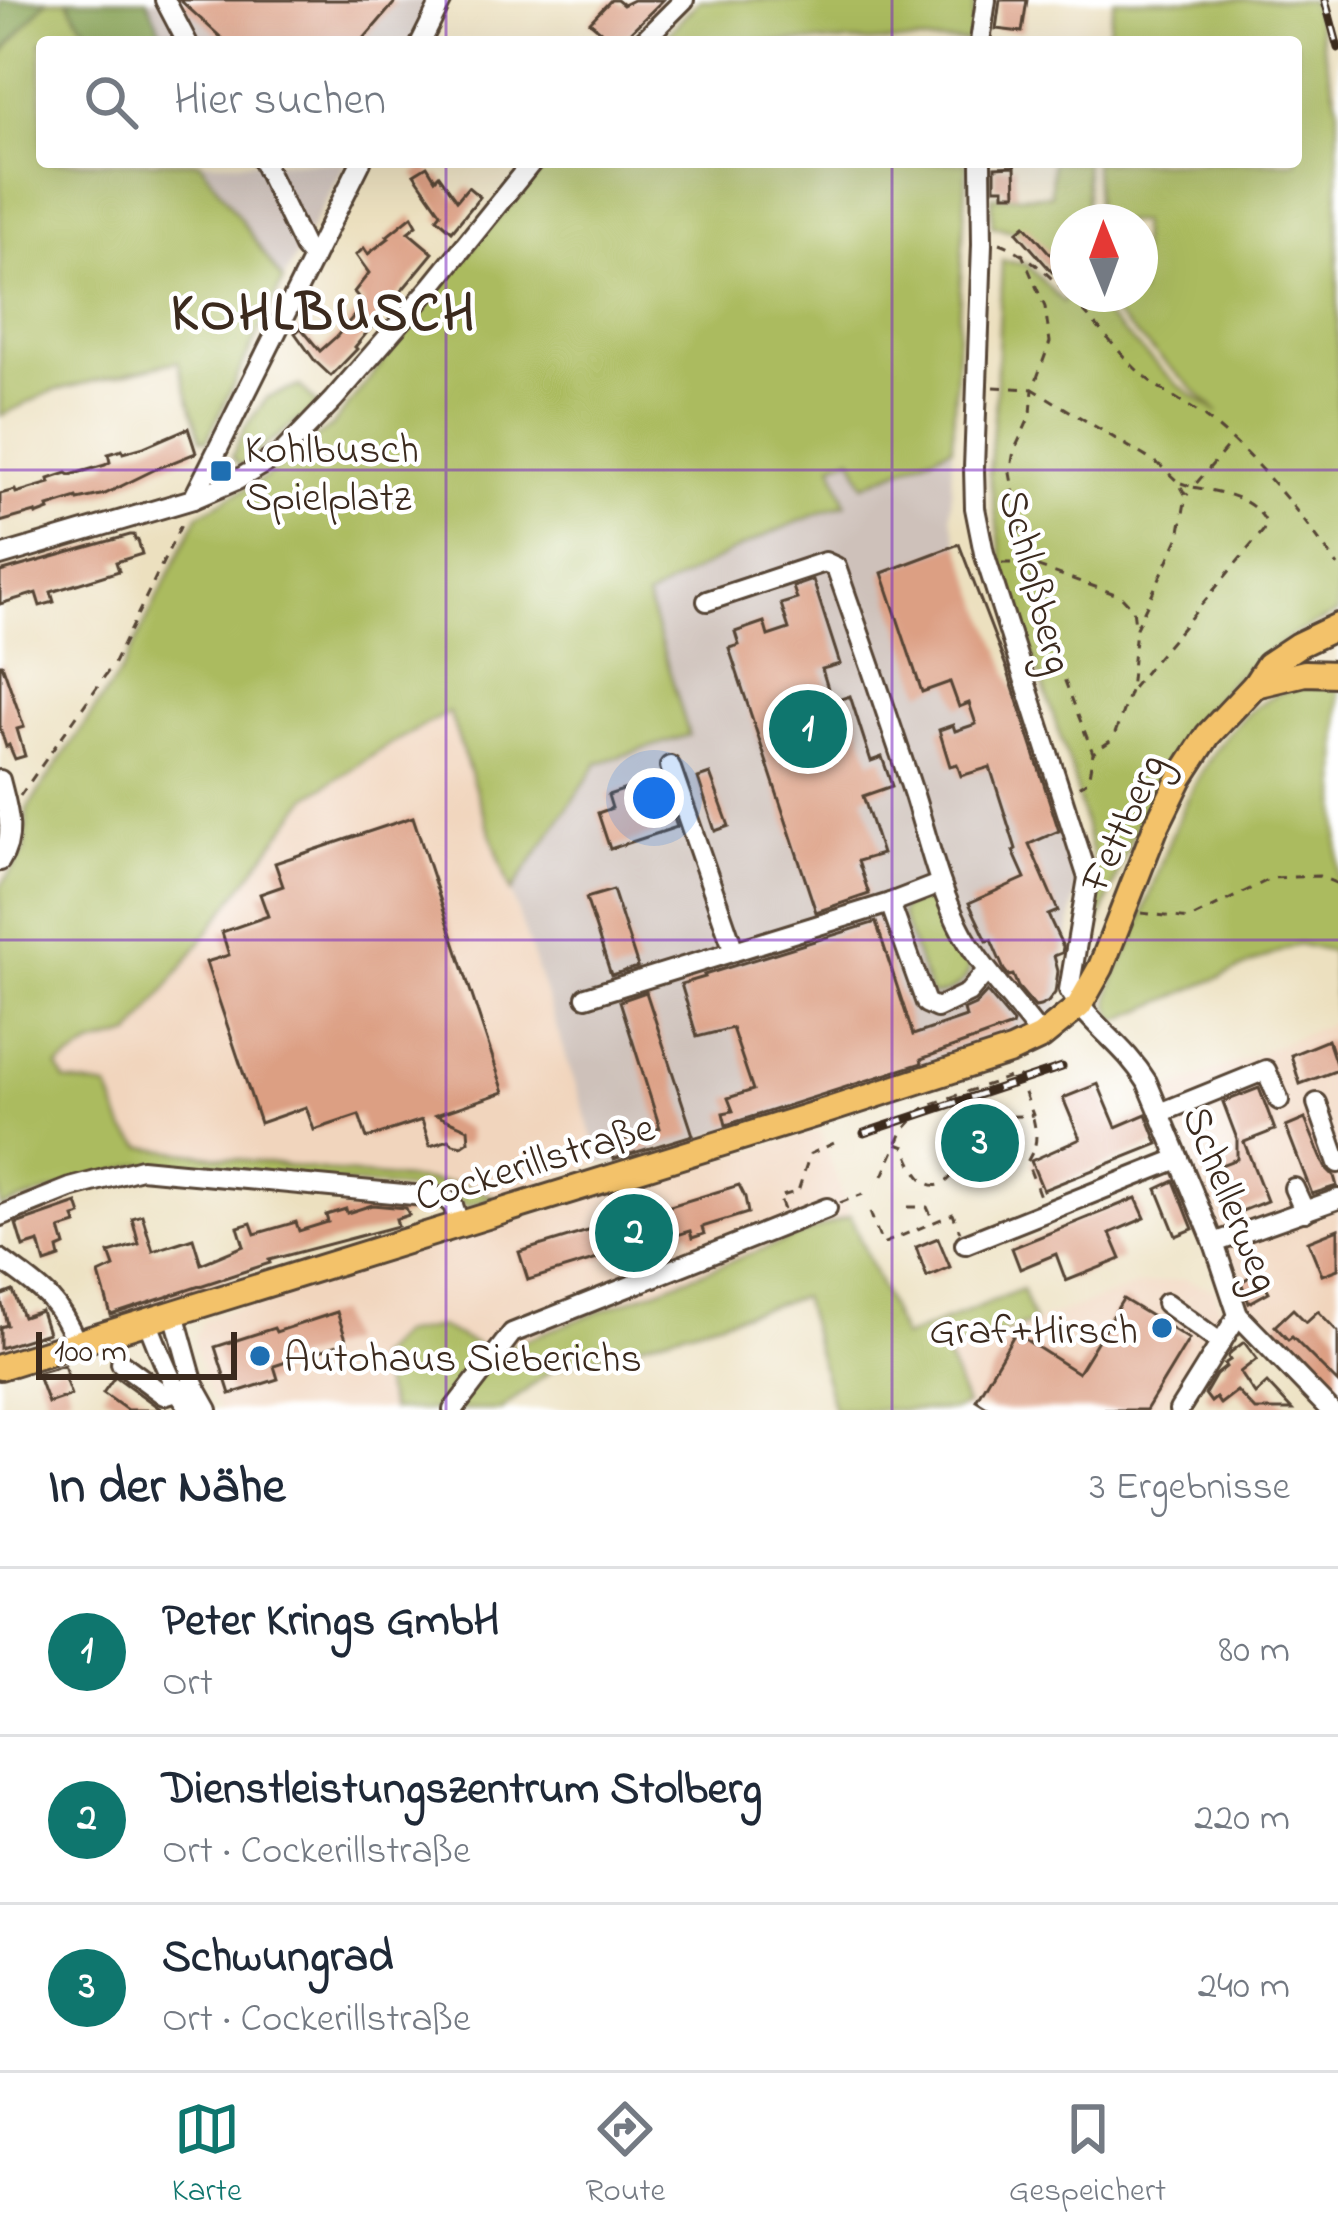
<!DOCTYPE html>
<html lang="de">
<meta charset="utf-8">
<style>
:root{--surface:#fff;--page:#f2f2f3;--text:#1f2937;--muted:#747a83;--line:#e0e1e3;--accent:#0f766e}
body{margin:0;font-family:"Indie Flower",sans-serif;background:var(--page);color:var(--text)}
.compass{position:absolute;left:1050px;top:204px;width:108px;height:108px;border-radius:50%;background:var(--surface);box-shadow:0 12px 48px #0002;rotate:359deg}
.scale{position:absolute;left:36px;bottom:30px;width:201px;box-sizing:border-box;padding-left:12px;border:6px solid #3b2a1e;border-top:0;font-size:33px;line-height:42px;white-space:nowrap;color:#3b2a1e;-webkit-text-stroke:9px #fff;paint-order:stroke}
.you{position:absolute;left:654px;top:798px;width:42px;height:42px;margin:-30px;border:9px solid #fff;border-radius:50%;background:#1a73e8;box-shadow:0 0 0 18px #1a73e833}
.badge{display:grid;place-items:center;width:78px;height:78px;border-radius:50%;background:var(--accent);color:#fff;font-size:39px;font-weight:700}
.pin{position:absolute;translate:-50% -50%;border:6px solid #fff;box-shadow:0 3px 12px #0006}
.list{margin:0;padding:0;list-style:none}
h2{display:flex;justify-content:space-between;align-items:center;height:156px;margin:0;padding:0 48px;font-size:51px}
h2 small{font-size:39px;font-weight:400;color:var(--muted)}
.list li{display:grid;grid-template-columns:78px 1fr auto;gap:36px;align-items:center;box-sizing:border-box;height:168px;padding:0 48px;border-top:3px solid var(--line)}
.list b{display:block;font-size:45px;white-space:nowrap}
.list p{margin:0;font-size:39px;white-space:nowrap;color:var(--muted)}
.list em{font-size:39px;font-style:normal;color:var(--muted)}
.icon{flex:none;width:66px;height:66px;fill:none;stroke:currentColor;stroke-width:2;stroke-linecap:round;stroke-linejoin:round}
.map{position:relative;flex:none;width:1338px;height:1410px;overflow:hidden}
.search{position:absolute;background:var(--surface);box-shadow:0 12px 48px #0002;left:36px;right:36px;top:36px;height:132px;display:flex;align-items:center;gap:30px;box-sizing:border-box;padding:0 42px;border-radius:12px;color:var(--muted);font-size:45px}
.sheet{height:660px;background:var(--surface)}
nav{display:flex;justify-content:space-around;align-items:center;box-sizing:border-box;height:168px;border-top:3px solid var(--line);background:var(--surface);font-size:33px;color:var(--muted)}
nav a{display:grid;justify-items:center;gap:6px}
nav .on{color:var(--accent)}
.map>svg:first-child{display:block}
.built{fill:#f1d5bd}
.industrial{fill:#cec1ba}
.green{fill:#abbb5e;stroke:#73723e;stroke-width:3}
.forest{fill:#88a355;stroke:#62663a;stroke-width:3}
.building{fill:#dc9f83}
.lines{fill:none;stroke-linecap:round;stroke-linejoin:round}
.minor-casing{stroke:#564536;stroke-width:24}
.major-casing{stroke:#564536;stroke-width:30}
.path{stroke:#564536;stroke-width:3;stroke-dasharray:9 9;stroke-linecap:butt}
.minor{stroke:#fff;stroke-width:18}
.major{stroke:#f3c26a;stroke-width:24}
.rail-casing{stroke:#3b2a1e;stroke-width:9}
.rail{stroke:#fff;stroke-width:4.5;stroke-dasharray:14;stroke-linecap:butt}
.grid{fill:none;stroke:#7b2cbf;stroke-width:3;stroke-opacity:0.55}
.poi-dot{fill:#1f6fb2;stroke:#fff;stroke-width:4.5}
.labels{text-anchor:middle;stroke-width:9;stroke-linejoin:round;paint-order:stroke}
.poi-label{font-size:42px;fill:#3b2a1e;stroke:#fff;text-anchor:start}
.street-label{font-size:42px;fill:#3b2a1e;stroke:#fff}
.district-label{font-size:54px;font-weight:bold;letter-spacing:3px;fill:#3b2a1e;stroke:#fff}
</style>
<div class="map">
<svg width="1338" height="1410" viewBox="0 0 1338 1410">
<rect width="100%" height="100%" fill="#fff"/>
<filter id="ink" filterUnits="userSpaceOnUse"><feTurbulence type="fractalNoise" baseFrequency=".00833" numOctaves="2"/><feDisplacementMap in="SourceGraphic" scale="24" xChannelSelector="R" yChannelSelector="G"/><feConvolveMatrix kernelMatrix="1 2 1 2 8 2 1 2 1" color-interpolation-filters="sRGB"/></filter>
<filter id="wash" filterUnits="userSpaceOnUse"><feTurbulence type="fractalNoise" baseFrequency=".004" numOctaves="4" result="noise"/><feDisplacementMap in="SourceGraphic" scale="48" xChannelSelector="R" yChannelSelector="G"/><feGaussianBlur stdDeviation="2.7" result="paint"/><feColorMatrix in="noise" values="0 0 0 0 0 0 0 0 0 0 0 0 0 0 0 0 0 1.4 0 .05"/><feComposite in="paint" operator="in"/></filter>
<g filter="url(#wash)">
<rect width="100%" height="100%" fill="#ece0bf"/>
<g class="built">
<path d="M450,712l152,452 -106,33 -34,-13 -100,-9 -219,-28 -18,-16 -17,-43 -44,-7 -7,-15 34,-20 41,-11 176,-238 84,-54z"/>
<path d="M1336,1021l2,4v380l-91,-93 -82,-220z"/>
<path d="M820,1130l30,86 -357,136 -118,7 16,51h-171l-12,-18 -13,-44v-12l8,-15 15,-7 261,-84z"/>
<path d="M1184,1279l32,11 6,23 -59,97h-210l12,-5 -19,-52 189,-67z"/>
</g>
<g class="industrial">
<path d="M147,0h286l-22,42h-245z"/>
<path d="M200,162h147l-64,119z"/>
<path d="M952,447l-1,69 8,28 54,142 64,200 -16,94 3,1 -8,31 -6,8 -43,22 -391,124 -2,-5 -12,3 -91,-272 87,-129 49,-165 64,-37 104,-47 30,-10 -14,-40 21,-7 13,27z"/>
</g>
<g class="green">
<path d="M47,0h21l9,17 22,25h-57v120h158l83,119 -76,159 -6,-1 -23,-78 -125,30 -53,25v-360z"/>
<path d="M700,0h275l-5,42h-310z"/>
<path d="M1114,0h197l27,106v507l-47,23 -61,46 -50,56 -45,89 -50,135 12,-67 -2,-28 -24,-99 -66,-194 -16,-100 7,-79 6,-134 24,3 37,38 7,-8h12l96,91 41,28 -127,-119h48v-72h-43l-3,-60h202v-120h-189z"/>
<path d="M550,162h417l-15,285 -88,38 -12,-28 -20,7 14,40c-70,23 -135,57 -199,94l42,137 -91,28 -87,129 -62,-180 -57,31 -84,54 -176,238 -41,11 -33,21 7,14 43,7 17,43 18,16 219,28 100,9 34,13 -30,9 -15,-13 -310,-29 -141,43v-320l25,-36 2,-42 96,-141 76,-154 64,-35 70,-54 153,-194z"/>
<path d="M1052,162h33l2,60h-19v66l-51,-56 -25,-6v-29l59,-2z"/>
<path d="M300,386l18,19 -78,61 -8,-9 13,-30 23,-30z"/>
<path d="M1307,686l31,2v337l-2,-4 -4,-69 -34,-8 -181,77c-21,-27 7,-58 18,-85 27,-73 65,-211 145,-243 8,-4 18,-5 27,-7z"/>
<path d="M927,897l10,5 32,65c0,17 -22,28 -38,28l-30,-81 2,-7z"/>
<path d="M850,1216l53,122 119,-49 12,33 -88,31 20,52 -13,5h-119l-32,-113 -248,71 -53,42h-110l-16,-51 25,-25 39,-7 54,25z"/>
</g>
<g class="forest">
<path d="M0,0h47l-47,56z"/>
<path d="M68,0h79l19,42h-67l-22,-25z"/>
</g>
<g id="blocks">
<g class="building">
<path d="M180,0h217l-36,42h-135z"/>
<path d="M611,0h6l6,5 10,-5h30l-43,42h-28l10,-10 -12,-10z"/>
<path d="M1000,0h27l-5,32 -26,-3z"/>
<path d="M427,166l8,13 4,-4 18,25 11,-13 12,10 -28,34 -15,-13 4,-5 -27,-39z"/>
<path d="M1015,166l1,28h-12v-6h-9v-21z"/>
<path d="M412,216l5,9 -9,7 25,21 -78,94 2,2 -26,27 -16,-15 -20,-28 6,-5 19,23 17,-15 27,-32 -10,-12 15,-19 -13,-18 8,-7 4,6 21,-16 -2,-2z"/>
<path d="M1025,225l35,40 -8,7 -35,-40z"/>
<path d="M188,428l8,25 -40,16 -51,25 -27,6 -1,-2 -29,9 1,3 -13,5 -1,-3 -35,10v-28l15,-4 1,3 34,-10 -1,-4 18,-6 3,2 35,-10 5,-3 -2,-8 14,-4 1,3 21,-6z"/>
<path d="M130,535h4l1,5h3l4,14 -26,8 3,9 -68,21 3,10 -14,4 -4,-13 -36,11v-32z"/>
<path d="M959,544l48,125 52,162 -30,13 29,67 -10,4 15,32 -1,6 -8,3 4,15 -3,22 -7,9 -8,4 -5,1 -17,-20 -5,-12 -4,1 -5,-6 -13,-30 -4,1 -18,-38 56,-25 -12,-27 3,-2 -26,-82 -29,9 -4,-12 -7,2 -11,-36 14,-5 2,6 21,-7 -7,-21 -10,4 -9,-25 -28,10 -40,-119z"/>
<path d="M813,580l27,84 -18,5 10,33 18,-6 21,65 11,-4 10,29 -29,10 19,58 -24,7 11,33 -53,18 -87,-264 10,-3 -4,-13 29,-10 4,14 21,-7 -8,-25 16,-5 -4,-12z"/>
<path d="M0,664h2l22,63 -7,2 8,27 -10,3 -6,-14 -3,2 -6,-19z"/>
<path d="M710,774l19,52 -14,5 -17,-53z"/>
<path d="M660,778l17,49 -67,22 -12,-36 14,-5 -4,-13z"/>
<path d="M413,817l91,275 -68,23 32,14 1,12 -7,5 -9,-2 -4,-4 -19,6 -8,-26 -55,18 -8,-23 -45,15 -8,-23 -46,16 -54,-161 23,-7 -7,-23 46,-16 -8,-22 23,-8 -8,-23z"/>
<path d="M613,890l25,77 -27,8 -25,-77z"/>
<path d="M876,922l37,113 53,-18 -2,-7 11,-5 12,-13 26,31 -1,3 -91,33 1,4 -196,62 -3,-12 10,-2 -5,-13 25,-8 -21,-62 -35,9 -16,-53 24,-7 -1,-2z"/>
<path d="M646,992l47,143 -79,24 -5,-14 51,-17 -40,-127z"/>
<path d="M1328,1040l10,30 -38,14 -9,-29z"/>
<path d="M1098,1084l18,43 30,-13 12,30 -115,46 -12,-29 49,-22 -17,-41z"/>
<path d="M1259,1088l16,42 -31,12 23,59 -30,12 -19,-47 19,-7v-20l-14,-37z"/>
<path d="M1305,1119l20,48 9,9 3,10 -25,8 -26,-67z"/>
<path d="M1174,1181l19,48 -17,7 -19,-47z"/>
<path d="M739,1185l6,12 3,16 -46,14 2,7 -12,4 -2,-7 -162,49 -9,-28z"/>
<path d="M1136,1198l9,20 -35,15 11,26 -55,22 -10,-27 -36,15 -8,-21z"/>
<path d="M77,1203l4,12 -7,2 2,7 -16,5 5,17 -7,3 2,9 -15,5 -6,-21 -16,5 -7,-23z"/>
<path d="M372,1205l34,3 3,7 -13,4 2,7 -129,34 1,3 -159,52 -12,-41 15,-7 -5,-14 30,-9 -7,-26 10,-3 11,36 40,-13 8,26 43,-18 -6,-19 13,-4 4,11 41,-12 3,9 29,-9 -2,-7 20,-6 1,4z"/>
<path d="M1338,1229v40l-16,6 -14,-34z"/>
<path d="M938,1238l12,29 -23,10 -11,-30z"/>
<path d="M1258,1272l11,20 -20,11 -8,-21z"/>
<path d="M13,1291l10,26 18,-6 7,22 -48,15v-21l7,-2 -7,-29z"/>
<path d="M1123,1299l66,40 -43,71h-154l-16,-10 39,-67 63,40z"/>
<path d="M1293,1309l13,13 12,-11 20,21v51l-46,-46 -4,3 -13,-14z"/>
<path d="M337,1312l10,30 -73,24 4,13 -48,15 -15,-47 59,-19 2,4z"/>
<path d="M1244,1342l13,17 -17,13 15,22 12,-11 25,27h-37l-18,-19 -17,13 -4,-6 -5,4 -6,-8 11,-19 10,-8 -2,-3 6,-4 -2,-3 3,-5z"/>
<path d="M64,1365l3,9 -3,2 7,19 -23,8 -11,-30z"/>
<path d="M115,1376l22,16 25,18h-35l-24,-17z"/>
</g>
</g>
</g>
<g filter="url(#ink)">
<use href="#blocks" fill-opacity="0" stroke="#564536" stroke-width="3"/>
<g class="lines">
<defs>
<g id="minor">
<path d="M165,0l22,42"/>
<path d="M421,42l21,-42"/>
<path d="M642,42l42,-42"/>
<path d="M980,42l6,-42"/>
<path d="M263,162l41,85 9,11"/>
<path d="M981,162l1,82 -8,224 1,40 9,45 104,325 -19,112c23,37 55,54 78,92l67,161 24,72 92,95"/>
<path d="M193,499l168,-337"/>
<path d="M0,556l193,-57 44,-19 45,-27 51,-53 99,-114 100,-124"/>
<path d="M707,601l118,-39 11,5c27,76 53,152 78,228 15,48 25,95 49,139 21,38 53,68 78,103"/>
<path d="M670,766l64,185"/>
<path d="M0,780c7,28 17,55 0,81"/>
<path d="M939,884l-49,19 36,100 11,5 31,-15 19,-22"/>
<path d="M586,997l304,-94"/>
<path d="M1317,1103l21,60"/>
<path d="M1160,1113l106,-43 13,30"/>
<path d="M1294,1188l11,24"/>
<path d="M0,1216l70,-28 71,-19 304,29 8,7 6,18"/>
<path d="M1214,1243l124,-44"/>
<path d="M965,1244l213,-85"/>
<path d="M0,1259c39,29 56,36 76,83"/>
<path d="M1166,1303l55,40"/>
<path d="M174,1313l20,72 14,25"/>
<path d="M147,1321c12,29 24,66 45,89"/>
<path d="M121,1363l43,32 26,-8"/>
<path d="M453,1410l59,-77 315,-125"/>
<path d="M1179,1410l59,-95"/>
</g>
<g id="major">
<path d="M1255,685l50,-12 33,1"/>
<path d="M0,1367l829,-257 182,-59 30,-14 38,-31 22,-39 54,-138 25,-51 28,-43 47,-50 13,-20 30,-20 40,-19"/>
</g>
</defs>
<use href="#minor" class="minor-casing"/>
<use href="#major" class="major-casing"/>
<g class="path">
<path d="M1000,243c46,16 99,89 135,125 22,22 51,34 75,53 51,41 90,93 128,145"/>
<path d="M1021,252l24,55 5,35 -17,47 128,77 18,17 7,13 -7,41 -43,91 -6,63 -17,48 -20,14"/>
<path d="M994,387l39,2 -2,25 -17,37 -4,22 17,90 36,113 30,77 -5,28 -14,8"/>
<path d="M1181,483l12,4 37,-43"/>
<path d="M1002,563h25l94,33 12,13 2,16"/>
<path d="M1132,688l131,-157 3,-9c-14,-26 -47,-30 -73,-35l-6,8"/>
<path d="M20,796l94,-133 69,-142"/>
<path d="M1141,913l49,6 82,-41 47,-2 19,8"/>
<path d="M1033,1118c5,22 4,26 -6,44l14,37"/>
<path d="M897,1144l8,3c5,14 18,46 37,37 22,-9 5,-38 18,-51 18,-20 49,-15 73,-18l-15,-41"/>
<path d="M883,1176l19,-44 24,-26 89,-31"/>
<path d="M840,1203l23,-9"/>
<path d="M908,1207h19l6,13"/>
<path d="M784,1210l-5,-13 19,-6 12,-37 31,-14"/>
<path d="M870,1212l12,32 71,-30 7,18"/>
</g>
<use href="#minor" class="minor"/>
<use href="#major" class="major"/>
<defs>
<g id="rail">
<path d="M1325,0l13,48"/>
<path d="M864,1133l198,-66"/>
</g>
</defs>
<use href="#rail" class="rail-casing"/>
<use href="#rail" class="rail"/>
</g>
</g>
<path class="grid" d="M446,0v42M892,0v42M446,162v1248M892,162v1248M0,470h1338M0,940h1338"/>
<g class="poi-dot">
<rect x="209" y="459" width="24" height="24" rx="6"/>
<circle cx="1162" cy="1328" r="12"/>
<circle cx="260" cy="1356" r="12"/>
</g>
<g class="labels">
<g class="poi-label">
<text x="245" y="462">Kohlbusch<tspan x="245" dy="48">Spielplatz</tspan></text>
<text x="1138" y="1343" text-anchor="end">Graf+Hirsch</text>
<text x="284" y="1371">Autohaus Sieberichs</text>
</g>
<g class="street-label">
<text transform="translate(1038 581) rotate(75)" y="15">Schloßberg</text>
<text transform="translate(1121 822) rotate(-65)" y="15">Fettberg</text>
<text transform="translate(534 1160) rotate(-17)" y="15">Cockerillstraße</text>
<text transform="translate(1233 1198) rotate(68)" y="15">Schellerweg</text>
</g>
<g class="district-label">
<text x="324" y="329">KOHLBUSCH</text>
</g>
</g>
</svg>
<svg class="compass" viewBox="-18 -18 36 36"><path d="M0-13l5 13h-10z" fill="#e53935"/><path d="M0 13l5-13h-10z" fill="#747a83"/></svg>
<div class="scale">100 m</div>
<div class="you"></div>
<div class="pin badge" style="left:808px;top:729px">1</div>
<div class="pin badge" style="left:634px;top:1233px">2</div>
<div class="pin badge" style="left:980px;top:1143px">3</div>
<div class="search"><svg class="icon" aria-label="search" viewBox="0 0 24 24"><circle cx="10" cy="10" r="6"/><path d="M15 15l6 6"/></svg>Hier suchen</div>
</div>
<section class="sheet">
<h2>In der Nähe<small>3 Ergebnisse</small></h2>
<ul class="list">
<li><span class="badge">1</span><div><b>Peter Krings GmbH</b><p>Ort</p></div><em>80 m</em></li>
<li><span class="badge">2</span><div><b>Dienstleistungszentrum Stolberg</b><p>Ort · Cockerillstraße</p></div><em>220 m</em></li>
<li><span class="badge">3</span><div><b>Schwungrad</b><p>Ort · Cockerillstraße</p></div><em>240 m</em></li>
</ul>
</section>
<nav>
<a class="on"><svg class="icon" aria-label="map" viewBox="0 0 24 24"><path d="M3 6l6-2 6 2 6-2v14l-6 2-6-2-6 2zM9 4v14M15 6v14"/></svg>Karte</a>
<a><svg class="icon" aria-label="directions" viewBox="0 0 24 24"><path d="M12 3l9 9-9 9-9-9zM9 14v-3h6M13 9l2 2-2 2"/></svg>Route</a>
<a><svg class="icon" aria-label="saved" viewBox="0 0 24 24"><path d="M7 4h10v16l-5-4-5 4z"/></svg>Gespeichert</a>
</nav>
